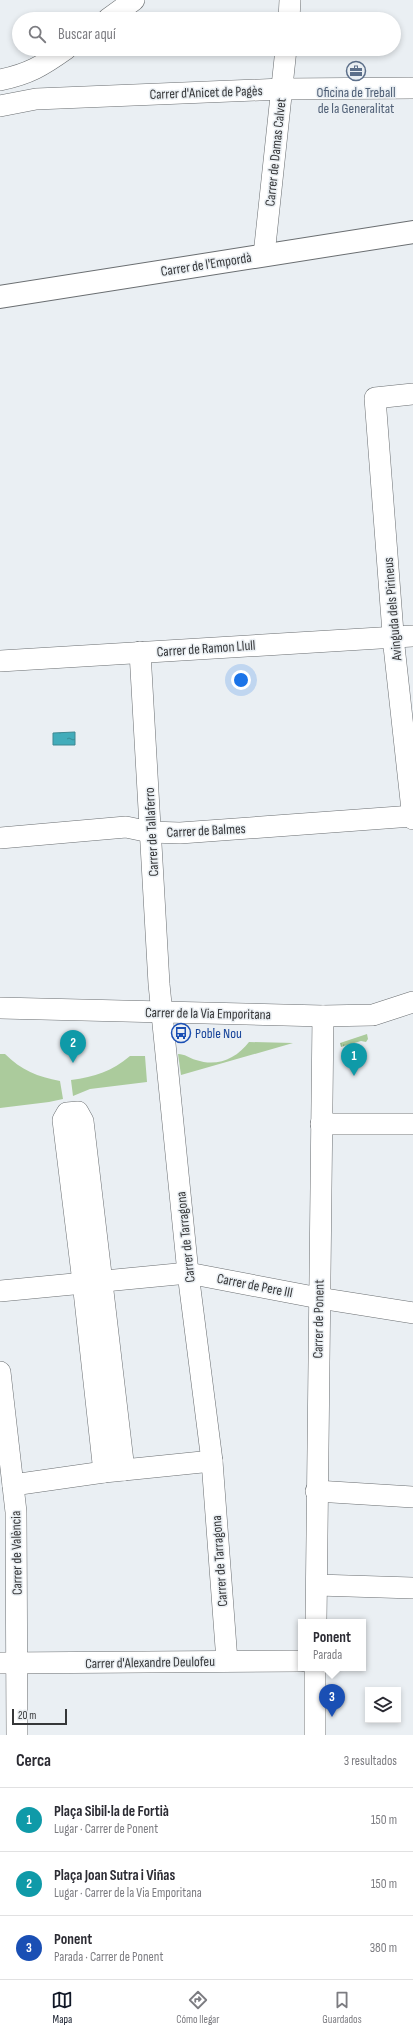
<!DOCTYPE html>
<html lang="es">
<meta charset="utf-8">
<style>
:root{--surface:#fff;--page:#f7f7f7;--text:#2b2b33;--muted:#7c7c81;--line:#e1e1e2;--accent:#111827}
body{margin:0;font-family:"Sofia Sans Condensed",sans-serif;background:var(--page);color:var(--text)}
.controls{position:absolute;right:12px;bottom:12px;display:grid;overflow:hidden;border-radius:0px;box-shadow:0 2px 6px #0003}
.controls button{width:36px;height:36px;display:grid;place-items:center;padding:0;border:0;border-bottom:1px solid var(--line);background:var(--surface);color:var(--text);font:20px sans-serif}
.scale{position:absolute;left:12px;bottom:10px;width:55px;box-sizing:border-box;padding-left:4px;border:2px solid #363739;border-top:0;font-size:11px;line-height:14px;white-space:nowrap;color:#363739;-webkit-text-stroke:3px #eaeff3;paint-order:stroke}
.you{position:absolute;left:241px;top:680px;width:14px;height:14px;margin:-10px;border:3px solid #fff;border-radius:50%;background:#1a73e8;box-shadow:0 0 0 6px #1a73e833}
.badge{display:grid;place-items:center;width:26px;height:26px;border-radius:50%;background:var(--accent);color:#fff;font-size:13px;font-weight:700}
.pin{position:absolute;translate:-50% -33px;filter:drop-shadow(0 1px 2px #0008)}
.pin::after{content:'';position:absolute;top:21px;width:14px;height:12px;background:inherit;clip-path:polygon(0 0,100% 0,50% 100%)}
.popup{position:absolute;left:298px;top:1619px;width:68px;height:52px;box-sizing:border-box;display:grid;place-content:center;border-radius:0px;background:var(--surface);filter:drop-shadow(0 1px 3px #0005);font-size:13px;white-space:nowrap;color:var(--muted)}
.popup b{font-size:15px;color:var(--text)}
.popup::after{content:'';position:absolute;left:50%;top:100%;margin-left:-8px;border:8px solid transparent;border-top-color:var(--surface)}
.list{margin:0;padding:0;list-style:none}
h2{display:flex;justify-content:space-between;align-items:center;height:52px;margin:0;padding:0 16px;font-size:17px}
h2 small{font-size:13px;font-weight:400;color:var(--muted)}
.list li{display:grid;grid-template-columns:26px 1fr auto;gap:12px;align-items:center;box-sizing:border-box;height:64px;padding:0 16px;border-top:1px solid var(--line)}
.list b{display:block;font-size:15px;white-space:nowrap}
.list p{margin:0;font-size:13px;white-space:nowrap;color:var(--muted)}
.list em{font-size:13px;font-style:normal;color:var(--muted)}
.icon{flex:none;width:22px;height:22px;fill:none;stroke:currentColor;stroke-width:2;stroke-linecap:round;stroke-linejoin:round}
.map{position:relative;flex:none;width:413px;height:1735px;overflow:hidden}
.search{position:absolute;background:var(--surface);box-shadow:0 2px 6px #0003;left:12px;right:12px;top:12px;height:44px;display:flex;align-items:center;gap:10px;box-sizing:border-box;padding:0 14px;border-radius:22px;color:var(--muted);font-size:15px}
.sheet{height:244px;background:var(--surface)}
nav{display:flex;justify-content:space-around;align-items:center;box-sizing:border-box;height:56px;border-top:1px solid var(--line);background:var(--surface);font-size:11px;color:var(--muted)}
nav a{display:grid;justify-items:center;gap:2px}
nav .on{color:var(--accent)}
.map>svg:first-child{display:block}
.grass{fill:url(#grass-tufts)}
.garden{fill:#abcb9c}
.water{fill:url(#water-ripples);stroke:#3e8993}
.lines{fill:none;stroke-linecap:round;stroke-linejoin:round}
.street-casing{stroke:#6a6e71;stroke-width:22}
.secondary-casing{stroke:#6a6e71;stroke-width:24}
.street{stroke:#fff;stroke-width:21}
.secondary{stroke:#fff;stroke-width:22}
.labels{text-anchor:middle;stroke-width:3;stroke-linejoin:round;paint-order:stroke}
.street-label{font-size:14px;fill:#363739;stroke:#eaeff3}
.service-label{font-size:14px;fill:#4e5e75;stroke:#eaeff3}
.transit-label{font-size:14px;fill:#164399;stroke:#eaeff3;text-anchor:start}
</style>
<div class="map">
<svg width="413" height="1735" viewBox="0 0 413 1735">
<defs>
<pattern id="grass-tufts" width="24" height="20" patternUnits="userSpaceOnUse"><rect width="24" height="20" fill="#abcb9c"/><path d="M3 7l-1-3M5 7V3M7 7l1-3M15 17l-1-3M17 17v-4M19 17l1-3" fill="none" stroke="#8ca680"/></pattern>
<pattern id="water-ripples" width="26" height="14" patternUnits="userSpaceOnUse"><rect width="26" height="14" fill="#42acba"/><path d="M2 4q2-2 4 0t4 0M15 11q2-2 4 0t4 0" fill="none" stroke="#388d98"/></pattern>
</defs>
<rect width="100%" height="100%" fill="#eaeff3"/>
<path class="grass" d="M367,1034l1,5 -2,3 -5,-1 -20,6 -1,-4z"/>
<g class="garden">
<path d="M249,1042l44,1 -112,32 -3,-21c7,0 11,4 18,6 21,7 40,-1 53,-18z"/>
<path d="M0,1054h5c16,16 33,23 55,27l3,18 -14,3 -49,6z"/>
<path d="M130,1056h15l2,26 -57,7 -17,7 -2,-16c24,-3 41,-9 59,-24z"/>
</g>
<path class="water" d="M75,732v13h-22v-12z"/>
<g class="lines">
<defs>
<g id="street">
<path d="M108,19l26,-19"/>
<path d="M289,19l1,-19"/>
<path d="M0,80c29,-6 42,-14 66,-31"/>
<path d="M0,106l36,-7 246,-10 131,-1"/>
<path d="M264,255l22,-206"/>
<path d="M413,394l-38,4 19,248 19,173"/>
<path d="M140,652l19,332 29,289 24,188 15,200"/>
<path d="M0,661l413,-25"/>
<path d="M0,838l126,-11 24,5 30,1 233,-17"/>
<path d="M0,1008l323,8 50,-1 40,-13"/>
<path d="M321,1124h92"/>
<path d="M0,1291l188,-18 131,25 94,15"/>
<path d="M0,1372l16,140 1,223"/>
<path d="M104,1472l-21,-190 -20,-162 4,-7 11,-1 5,9 41,349"/>
<path d="M13,1485l91,-13 108,-11"/>
<path d="M316,1491l97,6"/>
<path d="M317,1585l96,3"/>
<path d="M316,1622l7,-606"/>
<path d="M0,1663l301,-2"/>
<path d="M315,1668v67"/>
</g>
<path id="secondary" d="M0,297l413,-65"/>
</defs>
<use href="#street" class="street-casing"/>
<use href="#secondary" class="secondary-casing"/>
<use href="#street" class="street"/>
<use href="#secondary" class="secondary"/>
</g>
<defs>
<symbol id="office-ring" viewBox="-11 -11 22 22"><circle r="9.5" fill="#eaeff3" stroke="#5c6f8a" stroke-width="1.5"/><path d="M-6-3h4V-5.5h4V-3h4V5H-6ZM-1-4.5V-3h2v-1.5ZM-6 0V1H6V0Z" fill="#5c6f8a"/></symbol>
<symbol id="bus-ring" viewBox="-11 -11 22 22"><circle r="9.5" fill="#eaeff3" stroke="#1a4fb4" stroke-width="1.5"/><path d="M-5-6H5V4H4V6H2V4H-2V6H-4V4H-5ZM-3.5-4V0h7V-4ZM-3.5 1.2v1.5H-2V1.2ZM2 1.2v1.5H3.5V1.2Z" fill="#1a4fb4"/></symbol>
</defs>
<g fill-rule="evenodd">
<use href="#office-ring" x="345" y="60" width="22" height="22"/>
<use href="#bus-ring" x="170" y="1022" width="22" height="22"/>
</g>
<g class="labels">
<g class="street-label">
<text transform="translate(206 92) rotate(-2)" y="5">Carrer d'Anicet de Pagès</text>
<text transform="translate(275 152) rotate(-84)" y="5">Carrer de Damas Calvet</text>
<text transform="translate(206 264) rotate(-9)" y="5">Carrer de l'Empordà</text>
<text transform="translate(392 609) rotate(-95)" y="5">Avinguda dels Pirineus</text>
<text transform="translate(206 648) rotate(-4)" y="5">Carrer de Ramon Llull</text>
<text transform="translate(206 830) rotate(-3)" y="5">Carrer de Balmes</text>
<text transform="translate(151 832) rotate(-93)" y="5">Carrer de Tallaferro</text>
<text transform="translate(208 1013) rotate(1)" y="5">Carrer de la Via Emporitana</text>
<text transform="translate(185 1237) rotate(-96)" y="5">Carrer de Tarragona</text>
<text transform="translate(255 1285) rotate(11)" y="5">Carrer de Pere III</text>
<text transform="translate(318 1319) rotate(-89)" y="5">Carrer de Ponent</text>
<text transform="translate(16 1553) rotate(-91)" y="5">Carrer de València</text>
<text transform="translate(219 1561) rotate(-94)" y="5">Carrer de Tarragona</text>
<text transform="translate(150 1662) rotate(-1)" y="5">Carrer d'Alexandre Deulofeu</text>
</g>
<g class="service-label">
<text x="356" y="97">Oficina de Treball<tspan x="356" dy="16">de la Generalitat</tspan></text>
</g>
<g class="transit-label">
<text x="195" y="1038">Poble Nou</text>
</g>
</g>
</svg>
<div class="controls">
<button><svg class="icon" aria-label="layers" viewBox="0 0 24 24"><path d="M12 4l9 5-9 5-9-5zM3 14l9 5 9-5"/></svg></button>
</div>
<div class="scale">20 m</div>
<div class="you"></div>
<div class="pin badge" style="left:354px;top:1076px;background:#0f9aa8">1</div>
<div class="pin badge" style="left:73px;top:1063px;background:#0f9aa8">2</div>
<div class="pin badge" style="left:332px;top:1717px;background:#1a4fb4">3</div>
<div class="popup"><b>Ponent</b>Parada</div>
<div class="search"><svg class="icon" aria-label="search" viewBox="0 0 24 24"><circle cx="10" cy="10" r="6"/><path d="M15 15l6 6"/></svg>Buscar aquí</div>
</div>
<section class="sheet">
<h2>Cerca<small>3 resultados</small></h2>
<ul class="list">
<li><span class="badge" style="background:#0f9aa8">1</span><div><b>Plaça Sibil·la de Fortià</b><p>Lugar · Carrer de Ponent</p></div><em>150 m</em></li>
<li><span class="badge" style="background:#0f9aa8">2</span><div><b>Plaça Joan Sutra i Viñas</b><p>Lugar · Carrer de la Via Emporitana</p></div><em>150 m</em></li>
<li><span class="badge" style="background:#1a4fb4">3</span><div><b>Ponent</b><p>Parada · Carrer de Ponent</p></div><em>380 m</em></li>
</ul>
</section>
<nav>
<a class="on"><svg class="icon" aria-label="map" viewBox="0 0 24 24"><path d="M3 6l6-2 6 2 6-2v14l-6 2-6-2-6 2zM9 4v14M15 6v14"/></svg>Mapa</a>
<a><svg class="icon" aria-label="directions" viewBox="0 0 24 24"><path d="M12 3l9 9-9 9-9-9zM9 14v-3h6M13 9l2 2-2 2"/></svg>Cómo llegar</a>
<a><svg class="icon" aria-label="saved" viewBox="0 0 24 24"><path d="M7 4h10v16l-5-4-5 4z"/></svg>Guardados</a>
</nav>
